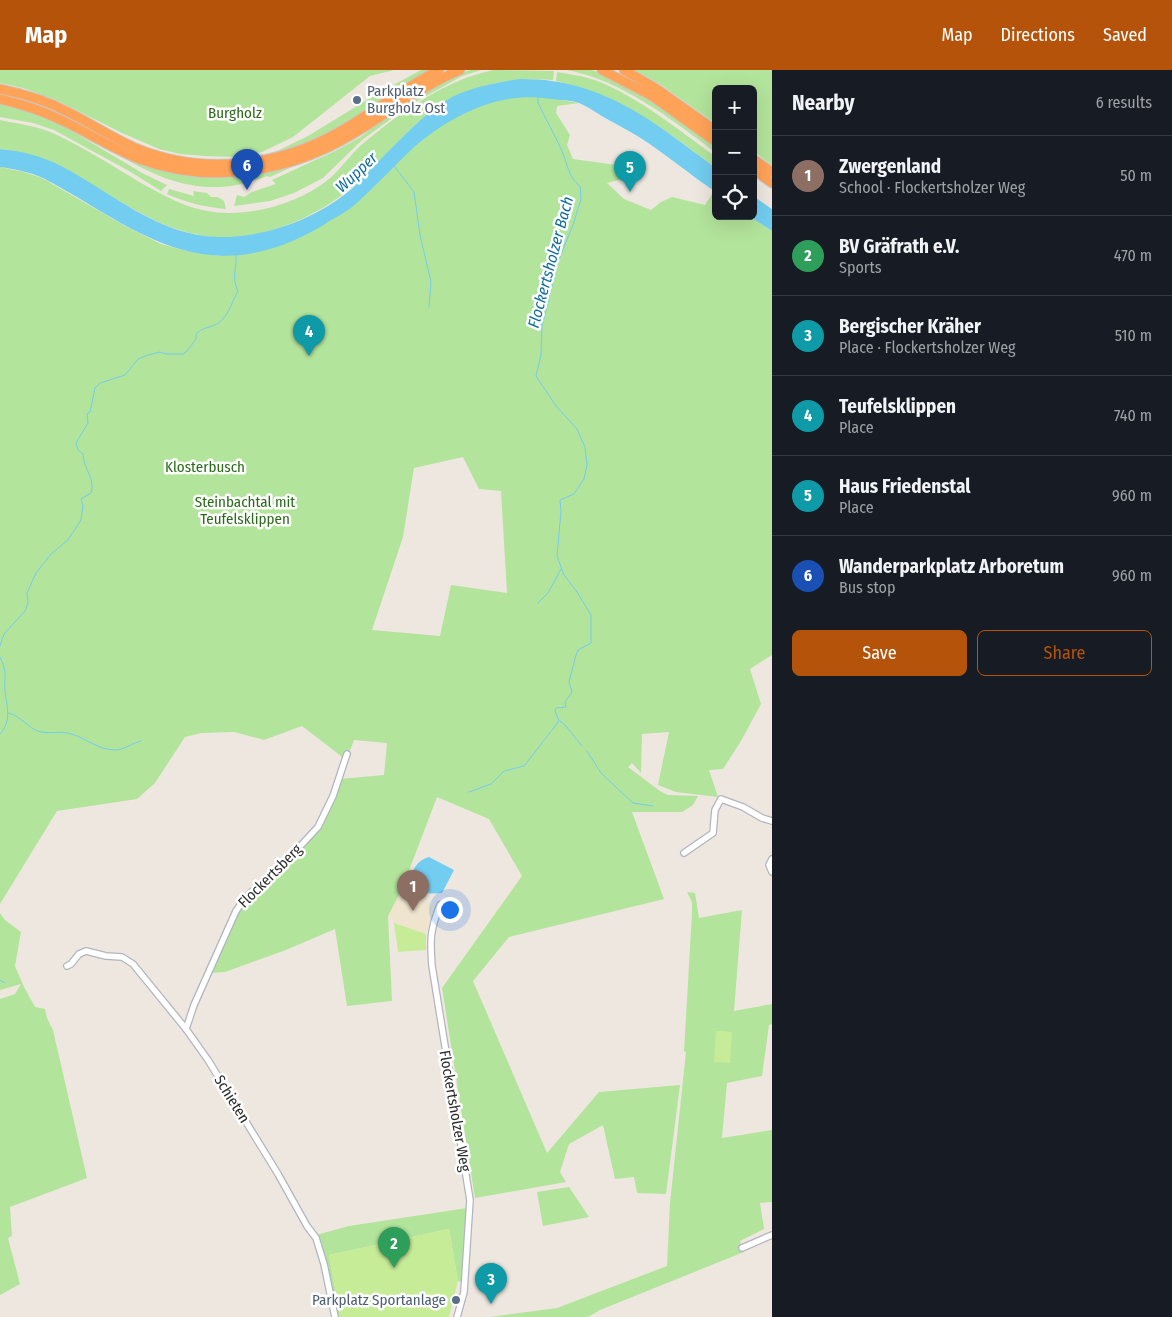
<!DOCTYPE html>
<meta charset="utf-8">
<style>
:root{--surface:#171b24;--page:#20242c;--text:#f1f3f6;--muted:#9ea1a6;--line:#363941;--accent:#b45309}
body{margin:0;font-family:"Fira Sans Condensed",sans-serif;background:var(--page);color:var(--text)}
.controls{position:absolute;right:15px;top:15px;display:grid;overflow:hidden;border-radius:8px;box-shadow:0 5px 20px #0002}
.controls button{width:45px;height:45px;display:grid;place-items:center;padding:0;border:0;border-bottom:1px solid var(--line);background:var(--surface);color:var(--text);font:25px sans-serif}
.you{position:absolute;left:449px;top:839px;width:18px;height:18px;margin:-12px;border:4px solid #fff;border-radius:50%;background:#1a73e8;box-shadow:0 0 0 8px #1a73e833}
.badge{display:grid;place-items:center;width:32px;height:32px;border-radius:50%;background:var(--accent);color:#fff;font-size:16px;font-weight:700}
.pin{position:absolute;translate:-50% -41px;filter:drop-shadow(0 1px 2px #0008)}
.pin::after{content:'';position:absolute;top:26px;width:18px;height:15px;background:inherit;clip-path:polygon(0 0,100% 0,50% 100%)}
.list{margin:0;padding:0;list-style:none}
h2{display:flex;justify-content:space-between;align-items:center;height:65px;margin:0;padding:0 20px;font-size:21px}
h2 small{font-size:16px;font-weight:400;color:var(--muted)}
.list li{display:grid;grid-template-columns:32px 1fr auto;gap:15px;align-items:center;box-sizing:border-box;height:80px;padding:0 20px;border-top:1px solid var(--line)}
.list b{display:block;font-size:19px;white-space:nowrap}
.list p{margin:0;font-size:16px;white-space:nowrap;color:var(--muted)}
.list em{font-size:16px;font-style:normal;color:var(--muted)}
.actions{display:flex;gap:10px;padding:15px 20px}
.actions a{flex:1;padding:11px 0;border:1px solid var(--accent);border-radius:8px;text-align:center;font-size:18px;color:var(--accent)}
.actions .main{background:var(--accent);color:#fff}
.icon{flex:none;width:28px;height:28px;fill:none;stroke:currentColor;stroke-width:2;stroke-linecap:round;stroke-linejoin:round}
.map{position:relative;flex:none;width:772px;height:1247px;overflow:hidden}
header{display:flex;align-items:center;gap:30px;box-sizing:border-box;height:70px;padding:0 25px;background:var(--accent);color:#fff}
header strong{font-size:24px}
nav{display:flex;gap:28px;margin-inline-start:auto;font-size:18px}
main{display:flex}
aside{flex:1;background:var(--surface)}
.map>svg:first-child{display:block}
.education{fill:#efe5ce}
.green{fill:#b3e49b;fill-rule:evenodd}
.pitch{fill:#c7ec97}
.water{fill:#72cdf0}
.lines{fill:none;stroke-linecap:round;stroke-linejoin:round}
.stream{stroke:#72cdf0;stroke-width:1}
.minor-casing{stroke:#b2b5c0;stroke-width:8}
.highway-casing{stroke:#c8c8c8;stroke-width:11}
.minor{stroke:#fff;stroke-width:5.5}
.highway{stroke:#ffa358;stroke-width:9}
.service-dot{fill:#5c6f8a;stroke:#fff;stroke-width:2}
.labels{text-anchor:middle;stroke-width:5;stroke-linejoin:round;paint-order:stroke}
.service-label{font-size:15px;fill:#4e5e75;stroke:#fff;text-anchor:start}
.park-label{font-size:15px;fill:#2a6b1a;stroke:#fff}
.street-label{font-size:15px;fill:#2c2c2c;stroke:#fff}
.water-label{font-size:16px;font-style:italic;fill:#0d6ba0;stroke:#fff}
</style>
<header>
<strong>Map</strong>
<nav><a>Map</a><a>Directions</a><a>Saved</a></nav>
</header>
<main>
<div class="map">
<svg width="772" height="1247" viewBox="0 0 772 1247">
<rect width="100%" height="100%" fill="#eee7df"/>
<path class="education" d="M402,820l35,16 -11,28 -32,-11 -6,-7z"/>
<g class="green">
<path d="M0,0h394l-24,6 -77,61 -31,15 -27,5 -31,-1 -24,-2 -21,-5 -37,-16 -64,-32 -35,-13 -23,-5z"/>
<path d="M421,0h10l-85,54 -43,22 -30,7 35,-17 67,-41z"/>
<path d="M470,0h11l-19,6 -52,29 -48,35 -39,38 -29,15 -24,8 -36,5 3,-11 7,2 8,-5 24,-8 -4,-4 63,-29 24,-13 50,-37 52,-28z"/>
<path d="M494,0l60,1 -1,9c-26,-2 -53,0 -78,9 -7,3 -15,4 -21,8 -32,16 -57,46 -82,72 -35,36 -84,63 -135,68 -92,8 -150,-79 -237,-88v-29c18,4 38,6 55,14 30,14 58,32 86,49 21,11 42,24 66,28 40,7 90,-6 122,-32 13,-11 23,-27 37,-38 38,-31 79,-61 128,-71z"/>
<path d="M567,0h25l11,4 47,27 66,45v7c-43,-33 -95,-73 -149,-83z"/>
<path d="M634,0h138v95l-19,-14v-62h-37v35l-56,-40z"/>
<path d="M557,2c10,2 21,3 31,6 42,12 92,53 128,79v11c-51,-39 -97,-73 -160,-87z"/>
<path d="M495,25l43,1 41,7 -22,3 -1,7 14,22 -3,10 6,14 50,7 -1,13 -15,4 17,16 27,11 10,-8 11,-5 33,8 9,-14 2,1v24h33l23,15v424l-22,14 11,35 -20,37 -18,28 -14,1 9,27 -42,-5 -18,-7 11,-53 -27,2 -1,39 -9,-10 -4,4 32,24 8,4 30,1 -5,9 -11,7h-50l32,87 -155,38 -36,44 74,172 52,-61 81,-7 -14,109 -29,-1 -3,-16 -19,2 -12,-54 -34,19 -9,28 6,10 -91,16 -33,-210 80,-112 -33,-57 -52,-22 -35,92 -14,27 4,85 -45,5 -12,-77 -49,21 -61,22 -15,1 24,-55 11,-18 77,-76 11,-22 7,-23 44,-4 3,-32 -33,-3 -10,27 -3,-11 -39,-30 -38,14 -30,-8 -33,1 -16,4 -30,46 -18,16 -80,12 -57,93v-737l24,5 18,6 85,49 34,17 26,7 32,5 94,-33 95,-82zM463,387l16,32 22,2 6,102 -56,-8 -11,51 -68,-6 31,-93 11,-69z"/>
<path d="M0,32l60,22 84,50 23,11 -6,6 -32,-20 -75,-41 -21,-7 -33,-6z"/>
<path d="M120,86l90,21 44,-2 42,-10 -26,12 -3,-1c-56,22 -97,9 -147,-20z"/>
<path d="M169,119l25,7 -1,-5 14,2 4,4h7l6,4 2,8c-21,-2 -39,-6 -59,-15z"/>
<path d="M687,822l8,1 4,25 43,-8 -8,101 38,-7v20l-3,1 -7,51 -35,7 -5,55 50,-8v72l-12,1 4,26 -24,12 4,11 -144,58 -12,7h-98l67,-9 110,-42 3,-63 16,-151 -2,-1 8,-138v-11z"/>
<path d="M0,843l5,7 16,12 -6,34 9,21 11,20 10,2 2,9 6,12 34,148 -77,29 2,29 -4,2 12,46 -20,11v-296l15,-5 6,-10 -21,6z"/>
<path d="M569,1117l20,30 -46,9 -6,-34z"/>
<path d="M467,1138l-5,74 -4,-1 -9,-52 -120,26 11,60 -4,1 -14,-72 -6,-9 33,-9z"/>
</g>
<g class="pitch">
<path d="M394,853l32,11v16l-28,2z"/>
<path d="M716,961l16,1 -2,31 -16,-1z"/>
<path d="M449,1159l9,52 -9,36h-113v-1l4,-1 -11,-60z"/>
</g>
<g class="water">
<path d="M520,9c82,-1 134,43 196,89v24c-26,-17 -50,-38 -77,-55 -10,-6 -21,-12 -32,-18 -9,-5 -18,-12 -28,-16 -8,-3 -19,-3 -28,-4 -52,-9 -102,17 -140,51 -20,19 -39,40 -59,57 -6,5 -14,9 -21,13 -27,18 -57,31 -90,35 -76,8 -134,-44 -198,-77 -13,-6 -29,-9 -43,-11v-18c21,2 42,7 61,17 50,26 98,70 157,71 43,1 93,-16 127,-43 10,-7 19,-17 27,-26 24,-24 52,-56 82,-72 20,-9 44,-14 66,-17z"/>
<path d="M753,126l19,13v22l-23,-15h4z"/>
<path d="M429,787l25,13 -12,23c-17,2 -39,-2 -28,-24 3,-6 8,-10 15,-12z"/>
</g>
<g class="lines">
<g class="stream">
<path d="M394,96l20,26 6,43 11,47 -2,25"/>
<path d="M538,533l10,-10 13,-24"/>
<path d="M0,576l4,-12 21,-23 3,-8 -1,-10 9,-20 15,-19 17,-14 13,-20 2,-14 -2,-7 10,-6c5,-14 -8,-25 -8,-39l-5,-4 -2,-7 12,-20 -1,-9 3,-2 5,-24 5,-5 25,-8 13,-16 10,-4 12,-3 6,2h17l4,-3 9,-12v-5c6,-6 12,-6 19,-9 13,-6 16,-22 23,-34 -7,-15 -1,-21 -2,-36"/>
<path d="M0,587c8,17 4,18 5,35 2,15 7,29 -5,42"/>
<path d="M8,643c14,3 20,16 33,19 9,2 19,-1 27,1 17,4 30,17 47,17 9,0 17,-7 26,-9"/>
<path d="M560,651l5,4 17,21"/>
<path d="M587,681l14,22 32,30 20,3"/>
<path d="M469,722l22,-8 13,-13 20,-5 35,-45 -4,-10 1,-3 10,-1 -1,-5 7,-10 -3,-10 7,-27 2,-5 13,-7v-28l-14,-23 -13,-17 -7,-19 4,-45 -1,-11 14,-6 10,-15 3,-14 -2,-18 -8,-18 -21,-23 -20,-30 5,-21 1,-29 16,-64 15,-37 8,-26 -1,-13c-12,-8 -13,-25 -19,-37 -7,-16 -16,-31 -23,-46v-6"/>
<path d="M0,910l5,3"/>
</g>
<defs>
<g id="minor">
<path d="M684,783l29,-20 2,-23 6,-11 22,8 19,11 10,3"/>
<path d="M772,789l-3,6 3,7"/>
<path d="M440,835c-10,25 -10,35 -8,61l38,234 -6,92 -7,25"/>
<path d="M67,896l4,-2 8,-10 7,-3 20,5 16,1 11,7 53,65 22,31 70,114 29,52 9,12 8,26 11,53"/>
<path d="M186,959l8,-24 42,-94 9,-13 46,-42 27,-29 15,-31 14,-42"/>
<path d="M742,1178l30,-13"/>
</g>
<g id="highway">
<path d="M602,0l50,26 64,46"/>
<path d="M624,0l33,19 59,42"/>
<path d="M0,19c24,5 47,12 68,23 24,12 46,27 70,37 70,28 148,16 211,-23 30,-18 58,-40 90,-56"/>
<path d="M0,29c21,5 41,11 61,21 26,12 50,28 78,39 71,26 149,14 214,-25 36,-21 68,-48 107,-64"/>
<path d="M753,89l19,13"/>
<path d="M753,99l19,14"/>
</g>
</defs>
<use href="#minor" class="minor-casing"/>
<use href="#highway" class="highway-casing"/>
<use href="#minor" class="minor"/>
<use href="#highway" class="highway"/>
</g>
<g class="service-dot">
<circle cx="357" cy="30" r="5"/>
<circle cx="456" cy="1230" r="5"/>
</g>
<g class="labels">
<g class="service-label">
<text x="367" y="26">Parkplatz<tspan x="367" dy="17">Burgholz Ost</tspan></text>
<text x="446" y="1235" text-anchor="end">Parkplatz Sportanlage</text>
</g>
<g class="park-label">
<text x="235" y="48">Burgholz</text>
<text x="205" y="402">Klosterbusch</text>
<text x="245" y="437">Steinbachtal mit<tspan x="245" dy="17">Teufelsklippen</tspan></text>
</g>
<g class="street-label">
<text transform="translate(270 806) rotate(-45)" y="5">Flockertsberg</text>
<text transform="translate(232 1029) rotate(58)" y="5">Schieten</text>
<text transform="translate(455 1041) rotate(80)" y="5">Flockertsholzer Weg</text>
</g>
<g class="water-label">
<text transform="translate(356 102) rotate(-43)" y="6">Wupper</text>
<text transform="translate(550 192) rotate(-75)" y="6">Flockertsholzer Bach</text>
</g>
</g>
</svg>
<div class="controls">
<button>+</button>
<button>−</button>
<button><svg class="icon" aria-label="locate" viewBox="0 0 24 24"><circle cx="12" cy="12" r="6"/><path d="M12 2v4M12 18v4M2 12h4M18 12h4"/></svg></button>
</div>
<div class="you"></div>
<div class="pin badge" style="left:413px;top:841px;background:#8d6e63">1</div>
<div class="pin badge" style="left:394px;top:1198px;background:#2e9e5b">2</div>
<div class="pin badge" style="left:491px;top:1234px;background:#0f9aa8">3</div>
<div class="pin badge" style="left:309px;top:286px;background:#0f9aa8">4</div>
<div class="pin badge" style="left:630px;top:122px;background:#0f9aa8">5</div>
<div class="pin badge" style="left:247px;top:120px;background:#1a4fb4">6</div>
</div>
<aside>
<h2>Nearby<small>6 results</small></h2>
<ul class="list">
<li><span class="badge" style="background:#8d6e63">1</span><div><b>Zwergenland</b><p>School · Flockertsholzer Weg</p></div><em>50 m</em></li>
<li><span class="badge" style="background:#2e9e5b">2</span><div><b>BV Gräfrath e.V.</b><p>Sports</p></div><em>470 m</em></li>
<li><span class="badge" style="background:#0f9aa8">3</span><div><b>Bergischer Kräher</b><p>Place · Flockertsholzer Weg</p></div><em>510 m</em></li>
<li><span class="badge" style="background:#0f9aa8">4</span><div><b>Teufelsklippen</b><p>Place</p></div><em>740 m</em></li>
<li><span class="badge" style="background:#0f9aa8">5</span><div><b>Haus Friedenstal</b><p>Place</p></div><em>960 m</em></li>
<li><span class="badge" style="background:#1a4fb4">6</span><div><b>Wanderparkplatz Arboretum</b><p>Bus stop</p></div><em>960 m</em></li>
</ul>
<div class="actions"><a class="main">Save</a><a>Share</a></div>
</aside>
</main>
